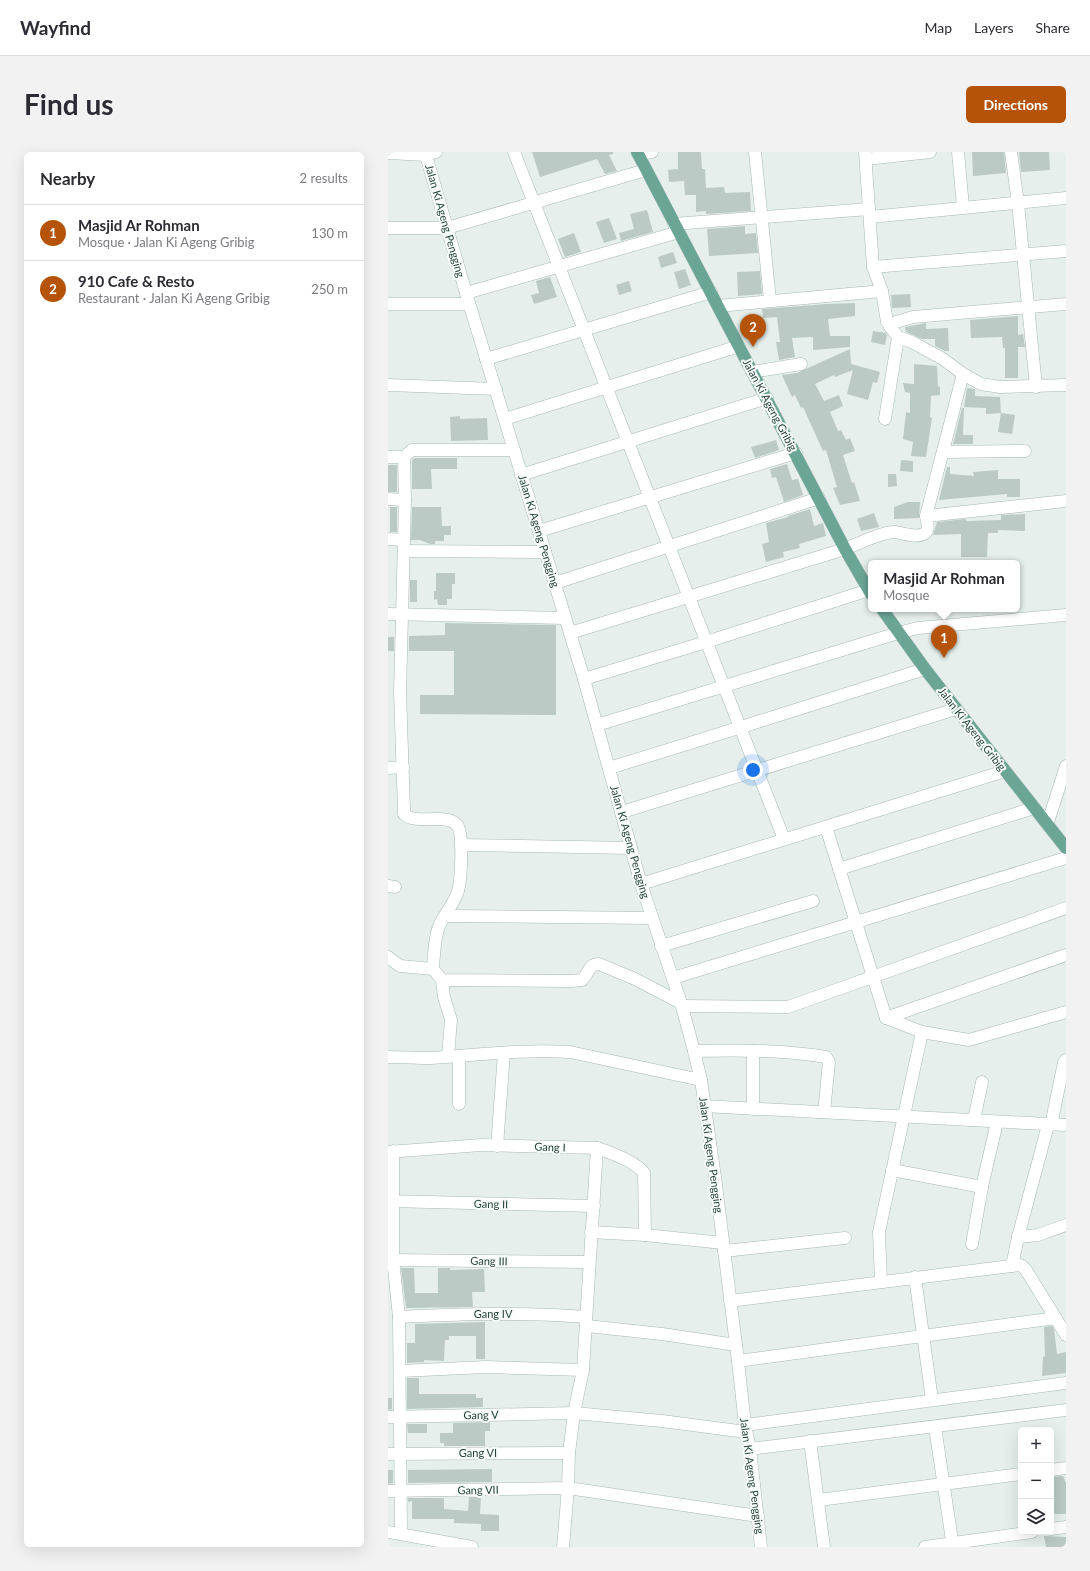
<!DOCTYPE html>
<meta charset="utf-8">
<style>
:root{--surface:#fff;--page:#f2f2f3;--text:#2b2b33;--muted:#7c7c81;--line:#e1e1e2;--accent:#b45309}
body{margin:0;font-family:Lato,sans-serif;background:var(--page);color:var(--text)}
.controls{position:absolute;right:12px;bottom:12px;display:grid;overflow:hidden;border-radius:6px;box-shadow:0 4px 16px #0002}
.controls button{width:36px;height:36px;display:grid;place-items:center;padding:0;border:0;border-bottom:1px solid var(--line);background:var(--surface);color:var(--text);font:20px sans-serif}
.you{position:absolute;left:365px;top:618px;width:14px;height:14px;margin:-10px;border:3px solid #fff;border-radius:50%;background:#1a73e8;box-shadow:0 0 0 6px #1a73e833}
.badge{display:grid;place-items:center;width:26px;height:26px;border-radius:50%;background:var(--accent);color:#fff;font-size:13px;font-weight:700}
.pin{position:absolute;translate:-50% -33px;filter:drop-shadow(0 1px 2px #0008)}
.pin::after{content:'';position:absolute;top:21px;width:14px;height:12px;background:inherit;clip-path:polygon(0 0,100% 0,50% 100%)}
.popup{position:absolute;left:480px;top:408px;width:152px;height:52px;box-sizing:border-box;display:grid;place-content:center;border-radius:6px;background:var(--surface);filter:drop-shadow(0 1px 3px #0005);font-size:13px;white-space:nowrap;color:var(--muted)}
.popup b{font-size:15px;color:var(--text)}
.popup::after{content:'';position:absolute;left:50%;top:100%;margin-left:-8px;border:8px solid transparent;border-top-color:var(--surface)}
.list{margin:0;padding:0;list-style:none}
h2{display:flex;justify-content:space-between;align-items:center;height:52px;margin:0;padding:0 16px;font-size:17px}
h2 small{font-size:13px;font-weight:400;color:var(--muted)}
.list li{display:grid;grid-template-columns:26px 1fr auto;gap:12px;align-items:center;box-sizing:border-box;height:56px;padding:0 16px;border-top:1px solid var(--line)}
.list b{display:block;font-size:15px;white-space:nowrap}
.list p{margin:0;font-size:13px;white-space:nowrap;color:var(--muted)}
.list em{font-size:13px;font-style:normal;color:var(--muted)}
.icon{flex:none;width:22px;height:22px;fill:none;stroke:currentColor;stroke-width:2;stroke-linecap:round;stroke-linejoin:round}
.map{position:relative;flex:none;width:678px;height:1395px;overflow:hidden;border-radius:6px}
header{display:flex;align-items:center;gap:24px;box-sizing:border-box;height:56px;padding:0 20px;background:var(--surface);border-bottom:1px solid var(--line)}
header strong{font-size:19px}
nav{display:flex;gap:22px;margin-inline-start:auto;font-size:14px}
.intro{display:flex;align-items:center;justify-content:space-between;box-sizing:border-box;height:96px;padding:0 24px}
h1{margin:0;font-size:28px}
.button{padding:10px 18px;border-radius:6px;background:var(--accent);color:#fff;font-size:14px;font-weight:700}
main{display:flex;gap:24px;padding:0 24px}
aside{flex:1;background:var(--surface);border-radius:6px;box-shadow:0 4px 16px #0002}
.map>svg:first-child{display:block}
.building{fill:#bbcac4}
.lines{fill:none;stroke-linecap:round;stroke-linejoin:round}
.minor-casing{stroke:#a8b8b2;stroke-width:13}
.major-casing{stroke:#c2cac8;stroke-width:13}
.minor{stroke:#fff;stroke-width:12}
.major{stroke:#6aa596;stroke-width:12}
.labels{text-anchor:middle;stroke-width:4;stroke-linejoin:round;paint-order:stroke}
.street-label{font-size:11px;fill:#24423a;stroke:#f7fbf9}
</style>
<header>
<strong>Wayfind</strong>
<nav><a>Map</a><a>Layers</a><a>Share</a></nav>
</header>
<div class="intro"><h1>Find us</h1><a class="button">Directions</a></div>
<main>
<aside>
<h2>Nearby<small>2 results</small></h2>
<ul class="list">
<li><span class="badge">1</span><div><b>Masjid Ar Rohman</b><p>Mosque · Jalan Ki Ageng Gribig</p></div><em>130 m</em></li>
<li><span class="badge">2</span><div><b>910 Cafe &amp; Resto</b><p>Restaurant · Jalan Ki Ageng Gribig</p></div><em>250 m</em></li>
</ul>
</aside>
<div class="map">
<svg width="678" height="1395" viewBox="0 0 678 1395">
<rect width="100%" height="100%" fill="#e6efeb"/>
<g class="building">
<path d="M144,0h81v2l-4,1 8,16 -12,3 -8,-15 -57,18z"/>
<path d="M290,0h23l1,17h3l1,19 18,-1 1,6 25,-1 1,19 -45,3v-3l-10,1v-17h-11l-1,-14 -15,1 -1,-12 10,-1z"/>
<path d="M584,0h32l2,21 -33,3z"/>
<path d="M631,0h30l1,18 -29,2z"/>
<path d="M259,58l6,22 -32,9 -2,-8 15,-4 -4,-15z"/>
<path d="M221,66l8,21 -13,4 -8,-21z"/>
<path d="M357,74v8l11,-1 2,20 -49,3 -2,-27z"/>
<path d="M186,81l7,19 -16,5 -7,-18z"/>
<path d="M285,100l4,11 -16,5 -3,-11z"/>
<path d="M297,117l6,16 -12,4 -5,-17z"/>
<path d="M372,119l2,23 -24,2 -1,-24z"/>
<path d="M162,125l7,20 -23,7 -3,-9 8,-2 -3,-12z"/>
<path d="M241,129l3,10 -13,4 -3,-10z"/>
<path d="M522,142l1,13 -19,1 -1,-13z"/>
<path d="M467,151v13l-27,3 2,17h20v11l-37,3v-13l-21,1 3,19 -16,3 -3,-18h4l-3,-25 -14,1 -1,-9 65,-5z"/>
<path d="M630,164v19l5,-1 2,13h-7v31h-13v-30h-2l-1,-11 -31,1 -1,-18z"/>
<path d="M538,171v6l22,-1 1,23h-4l-10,-5v-7h-13l-16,-7 -1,-5z"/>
<path d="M485,179l13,2 1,2 -2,10 -14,-3z"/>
<path d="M462,197l1,15 29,8 -3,11 -4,-1 -5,18 -21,-6 6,-24 -18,7 -1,-2 -19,9 9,17 15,-6 4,11 -13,6 8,19 3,-1 5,10 4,-2 5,13 -12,4 9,28 2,-1 6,19 -20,4 -7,-17 4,-1 -11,-37 -3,1 -20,-44 -2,1 -6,-13 -3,2 -10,-22 15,-2z"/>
<path d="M526,212l23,2 1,20 2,1v8l-9,1 -1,21 2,1 -6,39 -15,-1 2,-14 -10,-3 3,-27 4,1v-20l-5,-1 -2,-9 11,1z"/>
<path d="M579,236l8,1v7l25,1 1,16 -15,1v-6l-22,-1z"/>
<path d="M574,256h2l-1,27h10v9h-20z"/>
<path d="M613,261l14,2 -3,19 -14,-2z"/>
<path d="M72,264v3l27,-1 1,22 -37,1 -1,-24z"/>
<path d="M388,288l3,10 -24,8 -4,-11z"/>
<path d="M27,306h42v11h-26l1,20h-20v-29z"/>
<path d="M513,308l12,1v11l-13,-1z"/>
<path d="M399,312l5,16 6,-1 5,16 -19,7 -8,-25 -4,1 -2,-9z"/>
<rect x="0" y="313" width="9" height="27"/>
<path d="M559,315h3v7l24,2 -1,-4 25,-2v9h22v18h-13v-3l-68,6z"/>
<path d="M500,322h8l1,12 -9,1z"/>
<path d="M520,350h12l-1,16 -25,1v-12z"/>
<rect x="2" y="355" width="7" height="25"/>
<path d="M24,355h29l1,19h9v9h-7v6h-9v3h-5l-10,-4h-9z"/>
<path d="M422,357l4,17 9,-3 3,13 -27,8 1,4 -17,4 1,5 -18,5 -4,-18 7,-2 -3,-19 22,-6v-1z"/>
<path d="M486,361l5,14 -18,4 -4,-12z"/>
<path d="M637,362v17l-27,-1v3h-10l-1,24h-26v-23l-28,1 4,-13 28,-3 2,2 34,-1v-5z"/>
<path d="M48,421h19v11h-3v15h-5v6h-9l-1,-6 -3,1v-9h2z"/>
<rect x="22" y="428" width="7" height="22"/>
<path d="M57,471l111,2v90l-136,-1v-19h34v-44h-45v-15l36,-1z"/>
<rect x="0" y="485" width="6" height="14"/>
<path d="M13,1116h13l1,25h23v-25h12v2l34,-1 1,23h-13l1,15 -67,1z"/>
<path d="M97,1170v37h-9v-23h-27v4h-4l-1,21 -20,-1v2l-17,1v-20h8v-19z"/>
<path d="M664,1174l2,3 3,25 9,-2v21l-24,3 1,-19 2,-1 -1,-29z"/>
<path d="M19,1226h12v16h57v4h7v9l-76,2z"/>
<path d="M0,1246h4v11l-4,1z"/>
<path d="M102,1270v9h-5v15h-41v-3h-4v-10h13v-10z"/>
<path d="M19,1272h20v9h-19z"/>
<path d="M104,1317v13l-84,1v-13z"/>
<path d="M0,1318h5v13l-5,1z"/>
<path d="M675,1324l3,7v31h-15v-37z"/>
<path d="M81,1345h12l-1,17 19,1v16h-18v-7l-27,-1v-4h-42v-18l-4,1v-4h36v11l24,2z"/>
<path d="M656,1384l22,1v10h-20z"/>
</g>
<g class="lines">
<defs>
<g id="minor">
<path d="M37,0l41,141 118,386 57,205 40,119 13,48 7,29 14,97 23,184 7,64 5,24 11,98"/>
<path d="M126,0l270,687"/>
<path d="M367,0l15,148"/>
<path d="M477,0l8,115 9,24 5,31 11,15 14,5 31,17 20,15 18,10 19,3 66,-2"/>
<path d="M570,0l5,55"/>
<path d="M623,0l7,51 18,184"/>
<path d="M0,1l38,2 10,-3"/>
<path d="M250,2l14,-2"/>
<path d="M478,7l64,-7"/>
<path d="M482,65l196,-19"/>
<path d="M286,72l195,-15"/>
<path d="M0,76h59l199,-58"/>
<path d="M485,115l193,-16"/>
<path d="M78,141l213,-61"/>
<path d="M0,152h81"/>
<path d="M330,154l164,-15"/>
<path d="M502,175l6,-5 17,-5 153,-13"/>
<path d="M98,207l225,-67"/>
<path d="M364,220l49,-8"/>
<path d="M0,233l108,4"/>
<path d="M117,267l234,-73"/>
<path d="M497,267l13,-82"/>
<path d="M126,298h-102l-8,7 1,43 -5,192 4,118v4c13,12 42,-2 53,11 7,8 4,55 1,66 -4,14 -16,25 -20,38 -4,14 -4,27 -5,40l9,11 129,1 11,-1c7,-6 6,-16 17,-16l36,15 46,24"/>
<path d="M555,300l82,-1"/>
<path d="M0,305h16"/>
<path d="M133,323l246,-77"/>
<path d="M0,347l17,1"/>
<path d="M538,364l140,-15"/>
<path d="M151,379l257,-78"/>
<path d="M0,387l16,1"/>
<path d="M16,399l141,1"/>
<path d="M167,431l264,-85"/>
<path d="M0,462l177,4"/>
<path d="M182,481l275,-84c13,-5 36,-17 50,-17 9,1 22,7 30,1 5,-4 2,-11 1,-17l37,-142"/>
<path d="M196,527l122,-37 163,-52"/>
<path d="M209,573l301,-92 20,-5 148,-13"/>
<path d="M0,616l15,-1"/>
<path d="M221,616c106,-32 211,-66 316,-99"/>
<path d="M234,660l334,-103"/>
<path d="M659,673l19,-59"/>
<path d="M438,675l60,191"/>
<path d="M73,693l170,3"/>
<path d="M451,717l195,-61"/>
<path d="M253,732l364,-113"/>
<path d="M0,734l7,1"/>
<path d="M58,764l206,2"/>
<path d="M273,794l152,-45"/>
<path d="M0,805l12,9 33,3"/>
<path d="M285,826l393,-120"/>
<path d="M54,828l2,17 7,23 -3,36"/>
<path d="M294,854l106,1 278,-99"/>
<path d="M498,866l180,-63"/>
<path d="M498,866l36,14 47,8 97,-28"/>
<path d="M306,899c44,-1 88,-1 132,6l3,5 -5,50"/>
<path d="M365,899v58"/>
<path d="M71,904v48"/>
<path d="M0,905c14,0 29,1 43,1 47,-3 93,-9 139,-6l131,28"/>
<path d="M316,954l362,19"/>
<path d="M586,968l8,-38"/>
<path d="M663,973l13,-63 2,-2"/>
<path d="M109,994l7,-93"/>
<path d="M5,999v108l6,58 2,217"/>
<path d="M0,1000l93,-7 116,3c12,4 39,14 47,25l1,62"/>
<path d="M504,1018l90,17"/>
<path d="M0,1049l206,5"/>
<path d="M203,1080l54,3 78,8"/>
<path d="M630,1085l20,-2 28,-10"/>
<path d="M584,1092l10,-57 15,-65"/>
<path d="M336,1099l121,-13"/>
<path d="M0,1108l201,2"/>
<path d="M624,1114l6,-29 30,-112"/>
<path d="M527,1125l17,123"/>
<path d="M493,1130l-2,-50 43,-200"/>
<path d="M342,1149l289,-36 3,1 4,4 40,65"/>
<path d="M11,1165c63,-3 125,-5 187,0"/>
<path d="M199,1174l75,8 74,11"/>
<path d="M350,1209l318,-43"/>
<path d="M12,1219l86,-4 97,3"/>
<path d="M0,1265l186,-4 88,8 84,11"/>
<path d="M357,1273l321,-42"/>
<path d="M547,1275l18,120"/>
<path d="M422,1289l14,106"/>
<path d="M362,1297l316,-39"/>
<path d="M0,1302l181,-1"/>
<path d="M663,1318l15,-2"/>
<path d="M0,1339l180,-3 190,28"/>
<path d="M431,1348l202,-26"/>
<path d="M663,1377l15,-2"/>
<path d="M0,1380l84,15"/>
<path d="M175,1395l5,-59 1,-35 5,-40 9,-43 14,-222"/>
<path d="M537,1395l107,-15"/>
</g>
<g id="major">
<path d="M249,0l208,397 26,45"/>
<path d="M494,457l43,60 141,179"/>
</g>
</defs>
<use href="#minor" class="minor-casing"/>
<use href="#major" class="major-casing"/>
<use href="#minor" class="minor"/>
<use href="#major" class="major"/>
</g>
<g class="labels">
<g class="street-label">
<text transform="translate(57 69) rotate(74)" y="4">Jalan Ki Ageng Pengging</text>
<text transform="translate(382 253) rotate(62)" y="4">Jalan Ki Ageng Gribig</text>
<text transform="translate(151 379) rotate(73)" y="4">Jalan Ki Ageng Pengging</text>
<text transform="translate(584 577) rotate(52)" y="4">Jalan Ki Ageng Gribig</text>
<text transform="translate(242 690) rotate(74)" y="4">Jalan Ki Ageng Pengging</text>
<text transform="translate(162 995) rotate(2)" y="4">Gang I</text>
<text transform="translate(323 1003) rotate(82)" y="4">Jalan Ki Ageng Pengging</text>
<text transform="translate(103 1052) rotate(1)" y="4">Gang II</text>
<text transform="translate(101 1109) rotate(1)" y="4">Gang III</text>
<text x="105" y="1166">Gang IV</text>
<text transform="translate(93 1263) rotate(-1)" y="4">Gang V</text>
<text x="90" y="1305">Gang VI</text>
<text transform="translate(364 1324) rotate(82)" y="4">Jalan Ki Ageng Pengging</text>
<text transform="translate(90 1338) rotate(-1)" y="4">Gang VII</text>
</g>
</g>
</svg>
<div class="controls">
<button>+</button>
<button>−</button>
<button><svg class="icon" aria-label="layers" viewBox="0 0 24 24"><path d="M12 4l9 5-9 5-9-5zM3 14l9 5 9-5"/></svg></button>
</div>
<div class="you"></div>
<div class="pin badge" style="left:556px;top:506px">1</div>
<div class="popup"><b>Masjid Ar Rohman</b>Mosque</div>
<div class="pin badge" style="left:365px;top:195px">2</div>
</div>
</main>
